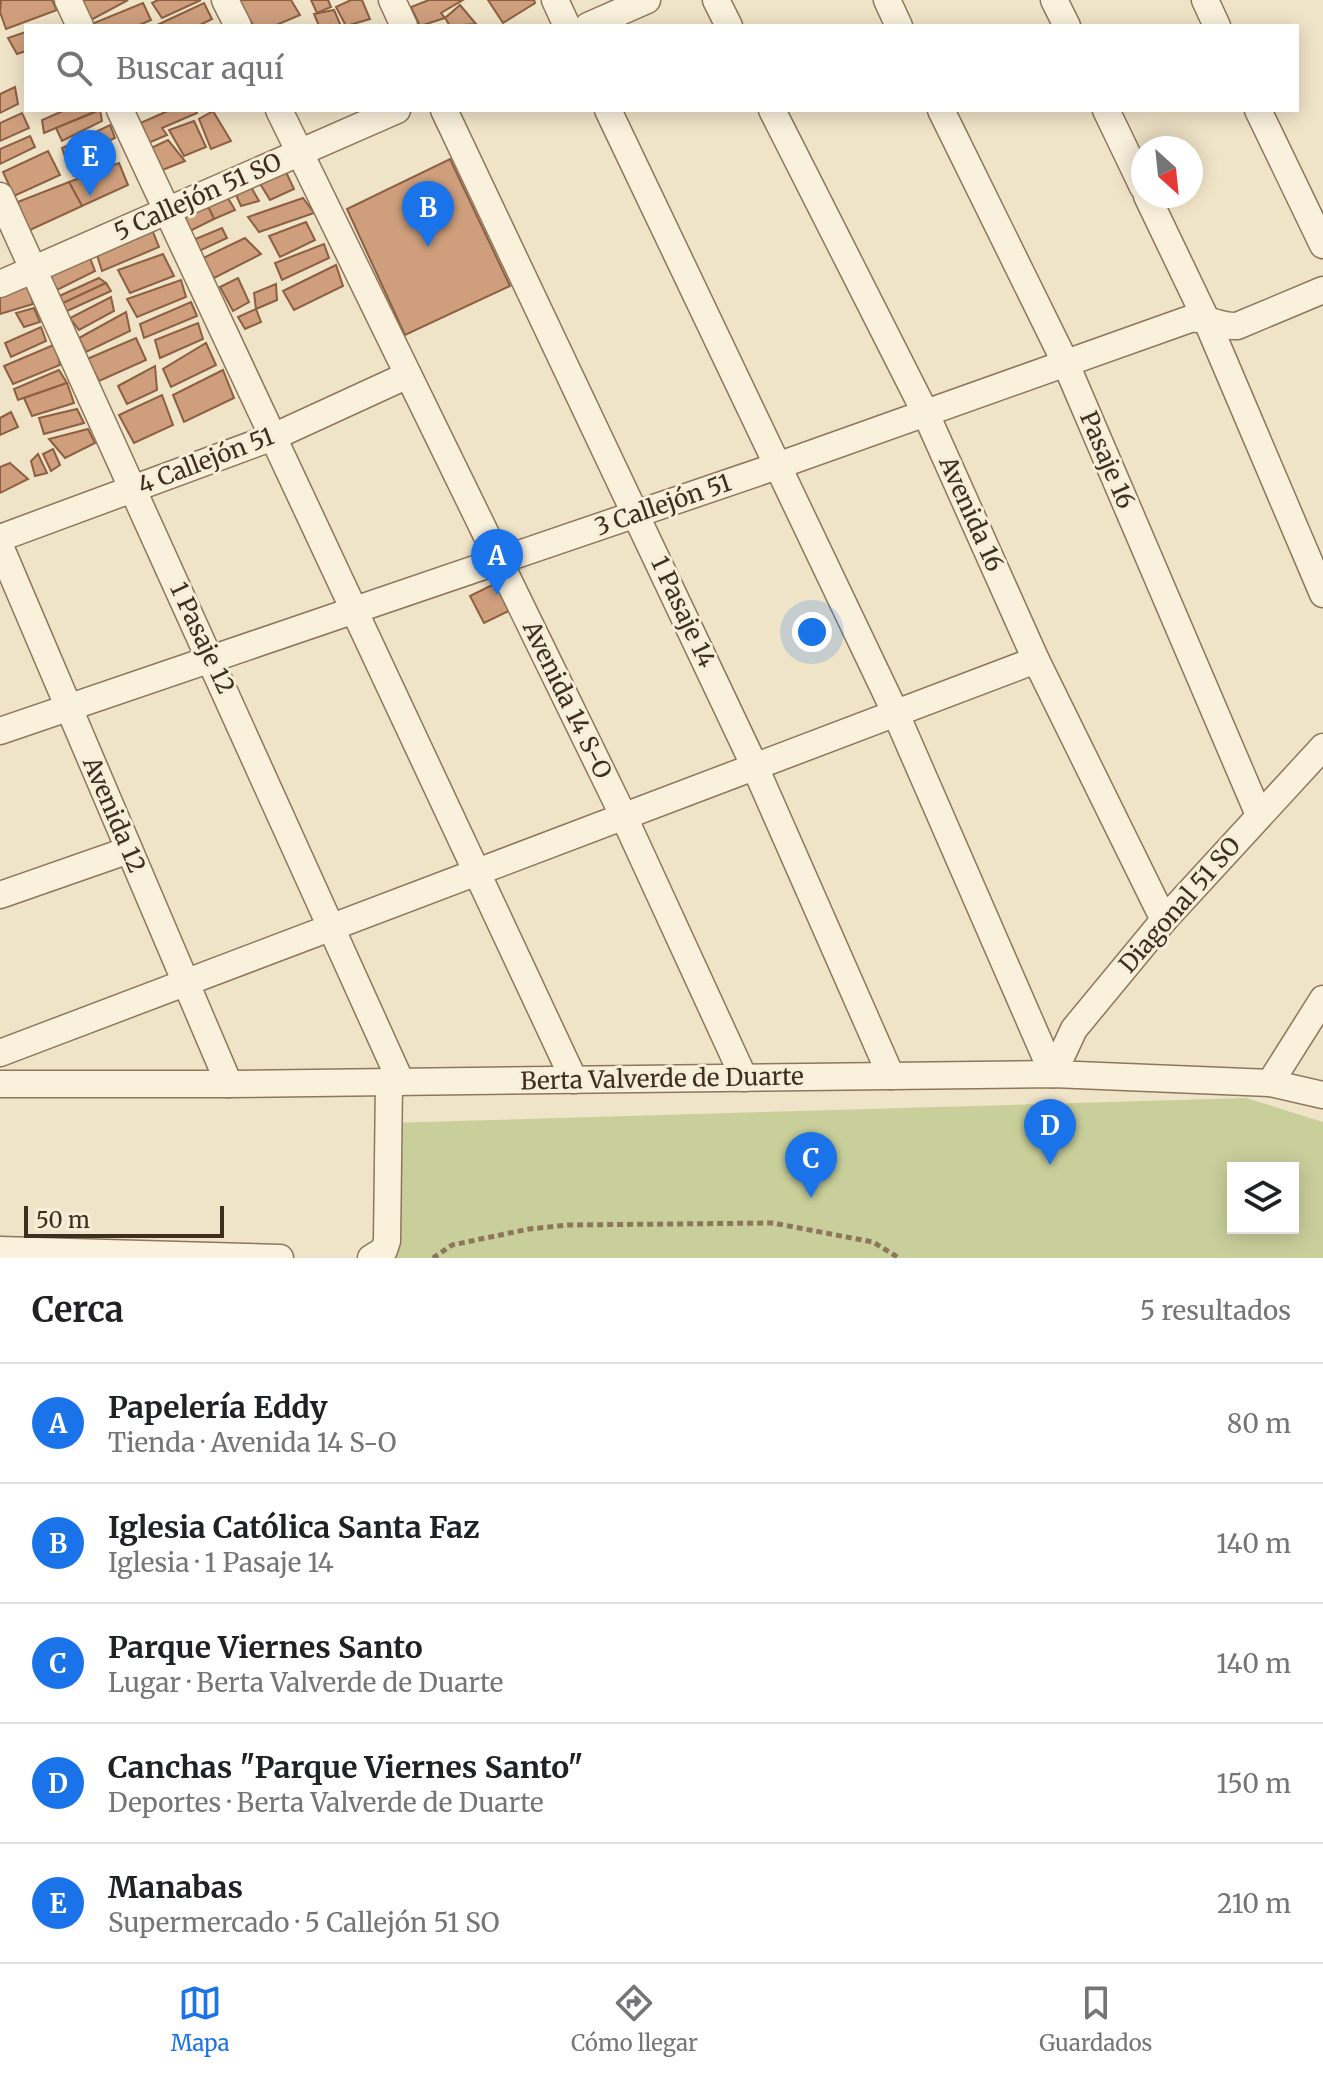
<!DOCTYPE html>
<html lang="es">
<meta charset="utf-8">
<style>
:root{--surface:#fff;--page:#f6f6f6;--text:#202124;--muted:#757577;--line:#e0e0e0;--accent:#1a73e8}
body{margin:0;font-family:Merriweather,serif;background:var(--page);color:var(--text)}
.controls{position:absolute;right:24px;bottom:24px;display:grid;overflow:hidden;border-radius:0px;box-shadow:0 4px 20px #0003}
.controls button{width:72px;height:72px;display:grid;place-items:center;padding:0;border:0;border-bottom:2px solid var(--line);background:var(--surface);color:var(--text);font:40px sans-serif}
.compass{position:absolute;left:1131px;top:136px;width:72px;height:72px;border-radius:50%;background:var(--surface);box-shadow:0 4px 20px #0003;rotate:153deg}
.scale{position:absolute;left:24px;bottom:20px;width:200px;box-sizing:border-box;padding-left:8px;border:4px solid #3d2e20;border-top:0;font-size:22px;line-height:28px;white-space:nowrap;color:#3d2e20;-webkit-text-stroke:6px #f7eed8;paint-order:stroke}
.you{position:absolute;left:812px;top:632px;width:28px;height:28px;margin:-20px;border:6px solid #fff;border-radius:50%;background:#1a73e8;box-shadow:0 0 0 12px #1a73e833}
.badge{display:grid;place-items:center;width:52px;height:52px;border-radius:50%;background:var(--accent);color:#fff;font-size:26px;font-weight:700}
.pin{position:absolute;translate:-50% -66px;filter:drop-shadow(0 2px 4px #0008)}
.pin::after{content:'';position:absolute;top:42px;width:28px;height:24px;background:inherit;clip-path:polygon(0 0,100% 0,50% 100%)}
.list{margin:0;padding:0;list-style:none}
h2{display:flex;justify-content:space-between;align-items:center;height:104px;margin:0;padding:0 32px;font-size:34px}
h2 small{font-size:26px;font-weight:400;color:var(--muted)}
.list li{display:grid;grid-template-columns:52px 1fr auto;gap:24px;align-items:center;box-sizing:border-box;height:120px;padding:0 32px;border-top:2px solid var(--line)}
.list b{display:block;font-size:30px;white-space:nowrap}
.list p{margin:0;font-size:26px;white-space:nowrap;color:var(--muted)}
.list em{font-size:26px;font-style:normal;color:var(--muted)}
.icon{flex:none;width:44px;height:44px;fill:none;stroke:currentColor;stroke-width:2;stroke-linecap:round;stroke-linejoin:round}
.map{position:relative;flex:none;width:1323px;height:1258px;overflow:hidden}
.search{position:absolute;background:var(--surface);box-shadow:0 4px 20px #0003;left:24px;right:24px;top:24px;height:88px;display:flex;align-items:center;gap:20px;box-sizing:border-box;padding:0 28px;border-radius:0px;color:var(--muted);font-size:30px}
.sheet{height:704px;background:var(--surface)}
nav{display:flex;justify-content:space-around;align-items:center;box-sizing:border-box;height:112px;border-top:2px solid var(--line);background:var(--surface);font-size:22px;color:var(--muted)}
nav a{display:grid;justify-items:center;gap:4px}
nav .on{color:var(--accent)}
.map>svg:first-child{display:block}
.green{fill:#c9cf9b;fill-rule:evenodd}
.building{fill:#cf9f7d;stroke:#8d5f41;stroke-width:2}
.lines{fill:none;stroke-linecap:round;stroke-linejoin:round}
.minor-casing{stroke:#8d765c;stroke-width:29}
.path{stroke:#8d765c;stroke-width:5;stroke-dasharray:6 4;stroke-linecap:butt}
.minor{stroke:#faf1dc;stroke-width:26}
.labels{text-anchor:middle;stroke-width:6;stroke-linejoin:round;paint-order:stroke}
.street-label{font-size:24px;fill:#3d2e20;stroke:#f7eed8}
</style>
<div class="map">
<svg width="1323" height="1258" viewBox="0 0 1323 1258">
<rect width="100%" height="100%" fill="#f0e4c8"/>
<path class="green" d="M1246,1098l77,24v136h-936l2,-135zM1233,1168h60v60h-60z"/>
<g class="building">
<path d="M1,0h51l5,10 -51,19 -6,-17z"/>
<path d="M84,0h44l-37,20 -12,-17z"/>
<path d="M158,0h43l-39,18 -10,-15z"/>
<path d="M237,0h54l9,15 -26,11h-20z"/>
<path d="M311,0h17l3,7 -14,6z"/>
<path d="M351,0h11l8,19 -24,7 -10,-19z"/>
<path d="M429,0h34l-22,13 4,5 -25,8 -9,-19z"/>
<path d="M488,0h46l1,3 -32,20z"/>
<path d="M143,3l8,17 -14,6h-42l-1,-3z"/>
<path d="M204,3l8,16 -14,7h-43z"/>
<path d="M460,5l16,19 -26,2 -5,-8z"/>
<path d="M334,10l7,16h-22l-5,-12z"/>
<path d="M26,32v19l-9,3 -9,-16z"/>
<path d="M15,87l3,17 -18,9v-19z"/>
<path d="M65,110h34l-55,23 -2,-13z"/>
<path d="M100,110l2,11 -40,20 -6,-13z"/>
<path d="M170,110h25l2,3 -35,15 5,7 -21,9 -8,-20z"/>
<path d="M213,111l18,30 -20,8 -12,-30z"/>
<path d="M22,113l7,15 -29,13v-18z"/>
<path d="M194,121l12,26 -22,9 -15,-26z"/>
<path d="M110,125l5,13 -49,22 -4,-12z"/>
<path d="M30,136l5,11 -35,17v-15z"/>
<path d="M168,140l17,21 -25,10 -11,-22z"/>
<path d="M106,142l9,15 -41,19 -8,-16z"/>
<path d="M48,151l12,24 -46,21 -11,-24z"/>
<path d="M450,159l60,127 -105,49 -58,-126z"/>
<path d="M119,163l9,22 -46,21 -13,-24z"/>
<path d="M286,172l8,17 -24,11 -11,-18z"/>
<path d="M69,182l13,24 -52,24 -15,-27z"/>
<path d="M251,187l8,14 -18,5 -5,-11z"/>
<path d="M228,198l7,12 -21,9 -8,-17z"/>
<path d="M303,198l11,15 -55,19 -11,-15z"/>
<path d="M206,202l8,17 -26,13 -8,-16z"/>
<path d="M306,222l9,18 -35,17 -11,-21z"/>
<path d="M151,227l8,20 -57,24 -6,-19z"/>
<path d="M222,228l5,10 -28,13 -6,-11z"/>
<path d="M245,238l16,16 -47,24 -15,-18z"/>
<path d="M324,244l5,14 -47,22 -7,-17z"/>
<path d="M88,253l7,18 -42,21 -9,-19z"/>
<path d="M163,254l11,22 -44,17 -12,-23z"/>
<path d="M336,265l7,21 -49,24 -11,-19z"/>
<path d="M99,278l7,5 -45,21 -4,-7z"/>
<path d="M238,278l11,24 -16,9 -13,-24z"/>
<path d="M181,280l5,17 -49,20 -10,-18z"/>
<path d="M28,283l5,21 -33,10v-20z"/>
<path d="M106,283l5,8 -44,20 -6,-7z"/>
<path d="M276,284l1,16 -21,9 -2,-16z"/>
<path d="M111,297l3,14 -35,19 -9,-12z"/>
<path d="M191,302l6,14 -53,22 -4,-14z"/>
<path d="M34,308l6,14 -16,5 -8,-14z"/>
<path d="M256,309l5,13 -16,7 -7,-12z"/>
<path d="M126,312l4,19 -44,21 -7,-14z"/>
<path d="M198,323l5,16 -43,19 -5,-18z"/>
<path d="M41,327l5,14 -35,16 -6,-14z"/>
<path d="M136,338l10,22 -47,21 -12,-22z"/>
<path d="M206,343l10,22 -45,22 -8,-18z"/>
<path d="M56,344l4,21 -47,19 -9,-18z"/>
<path d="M155,366l2,24 -30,14 -9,-18z"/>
<path d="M59,370l8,13 -49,17 -4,-11z"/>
<path d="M223,370l11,28 -50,24 -11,-27z"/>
<path d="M67,383l7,20 -42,13 -8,-18z"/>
<path d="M162,395l11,30 -39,18 -15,-28z"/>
<path d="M77,409l7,14 -40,11 -5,-16z"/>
<path d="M11,412l7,15 -18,8v-17z"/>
<path d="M88,429l7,14 -30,15 -16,-19z"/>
<path d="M53,449l7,16 -9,6 -8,-17z"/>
<path d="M38,454l9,19 -12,3 -4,-15z"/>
<path d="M10,463l18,16 -28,14v-26z"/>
<path d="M500,581l13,28 -29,14 -14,-27z"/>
</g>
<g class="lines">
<defs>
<g id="minor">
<path d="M68,0l12,26"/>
<path d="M225,0l13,26"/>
<path d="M392,0l12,26"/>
<path d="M555,0l12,26"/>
<path d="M716,0l13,26"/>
<path d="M887,0l12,26"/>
<path d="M1054,0l13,26"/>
<path d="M1205,0l12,26"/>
<path d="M588,26l59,-26"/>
<path d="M120,110l454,970"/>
<path d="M279,110l345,707 120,261"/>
<path d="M444,110l311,657 136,309"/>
<path d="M608,110l288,604 157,360"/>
<path d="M772,110l154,304 110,246 128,260"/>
<path d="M941,110l125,254 193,451"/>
<path d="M1106,110l37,77"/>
<path d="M1258,110l65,135"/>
<path d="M0,196l401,886"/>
<path d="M1147,196l59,123 117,275"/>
<path d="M0,284l397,-174"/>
<path d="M0,538l273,-101 135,-62"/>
<path d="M0,546l229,538"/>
<path d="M0,731l777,-265 413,-147c17,-2 30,8 47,7l86,-36"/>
<path d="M0,895l129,-45"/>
<path d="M0,1053l1036,-393"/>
<path d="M1053,1074l21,-45 90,-109 159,-173"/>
<path d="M1270,1083l53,-84"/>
<path d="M0,1084h229l824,-10 217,9 53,12"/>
<path d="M0,1250l280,8"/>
<path d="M371,1258l13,-8 3,-9 2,-159"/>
</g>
</defs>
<use href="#minor" class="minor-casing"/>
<path class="path" d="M433,1258l19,-13 77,-16 39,-4 205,-2 100,19 26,16"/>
<use href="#minor" class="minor"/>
</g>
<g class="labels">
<g class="street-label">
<text transform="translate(198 197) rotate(-24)" y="8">5 Callejón 51 SO</text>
<text transform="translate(1107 460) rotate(67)" y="8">Pasaje 16</text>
<text transform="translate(206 461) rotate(-21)" y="8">4 Callejón 51</text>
<text transform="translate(663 505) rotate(-19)" y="8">3 Callejón 51</text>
<text transform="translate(971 514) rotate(66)" y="8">Avenida 16</text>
<text transform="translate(683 612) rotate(65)" y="8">1 Pasaje 14</text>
<text transform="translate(202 638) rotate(65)" y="8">1 Pasaje 12</text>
<text transform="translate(567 700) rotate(64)" y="8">Avenida 14 S-O</text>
<text transform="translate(114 815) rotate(67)" y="8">Avenida 12</text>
<text transform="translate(1180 905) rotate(-49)" y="8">Diagonal 51 SO</text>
<text transform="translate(662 1079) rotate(-1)" y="8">Berta Valverde de Duarte</text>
</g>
</g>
</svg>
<div class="controls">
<button><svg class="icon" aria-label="layers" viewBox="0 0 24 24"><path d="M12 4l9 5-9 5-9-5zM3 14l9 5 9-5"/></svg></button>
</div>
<svg class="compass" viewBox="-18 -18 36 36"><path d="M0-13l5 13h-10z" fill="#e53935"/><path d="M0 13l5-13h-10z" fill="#757577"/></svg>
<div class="scale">50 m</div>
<div class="you"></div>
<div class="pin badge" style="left:497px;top:595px">A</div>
<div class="pin badge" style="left:428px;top:247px">B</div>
<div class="pin badge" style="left:811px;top:1198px">C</div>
<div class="pin badge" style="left:1050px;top:1165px">D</div>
<div class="pin badge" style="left:90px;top:196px">E</div>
<div class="search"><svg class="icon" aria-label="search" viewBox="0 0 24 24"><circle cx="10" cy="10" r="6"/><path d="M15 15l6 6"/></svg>Buscar aquí</div>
</div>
<section class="sheet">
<h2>Cerca<small>5 resultados</small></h2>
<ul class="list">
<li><span class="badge">A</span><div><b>Papelería Eddy</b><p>Tienda · Avenida 14 S-O</p></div><em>80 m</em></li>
<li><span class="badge">B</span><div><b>Iglesia Católica Santa Faz</b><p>Iglesia · 1 Pasaje 14</p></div><em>140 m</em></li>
<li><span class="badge">C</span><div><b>Parque Viernes Santo</b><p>Lugar · Berta Valverde de Duarte</p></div><em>140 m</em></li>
<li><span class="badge">D</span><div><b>Canchas &quot;Parque Viernes Santo&quot;</b><p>Deportes · Berta Valverde de Duarte</p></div><em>150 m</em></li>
<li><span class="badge">E</span><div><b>Manabas</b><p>Supermercado · 5 Callejón 51 SO</p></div><em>210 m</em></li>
</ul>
</section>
<nav>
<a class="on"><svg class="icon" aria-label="map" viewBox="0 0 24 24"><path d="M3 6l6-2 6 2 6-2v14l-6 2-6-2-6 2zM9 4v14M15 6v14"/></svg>Mapa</a>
<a><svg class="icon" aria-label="directions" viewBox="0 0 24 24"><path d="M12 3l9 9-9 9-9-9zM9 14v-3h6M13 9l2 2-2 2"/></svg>Cómo llegar</a>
<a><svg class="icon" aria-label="saved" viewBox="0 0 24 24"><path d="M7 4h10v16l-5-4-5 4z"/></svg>Guardados</a>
</nav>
